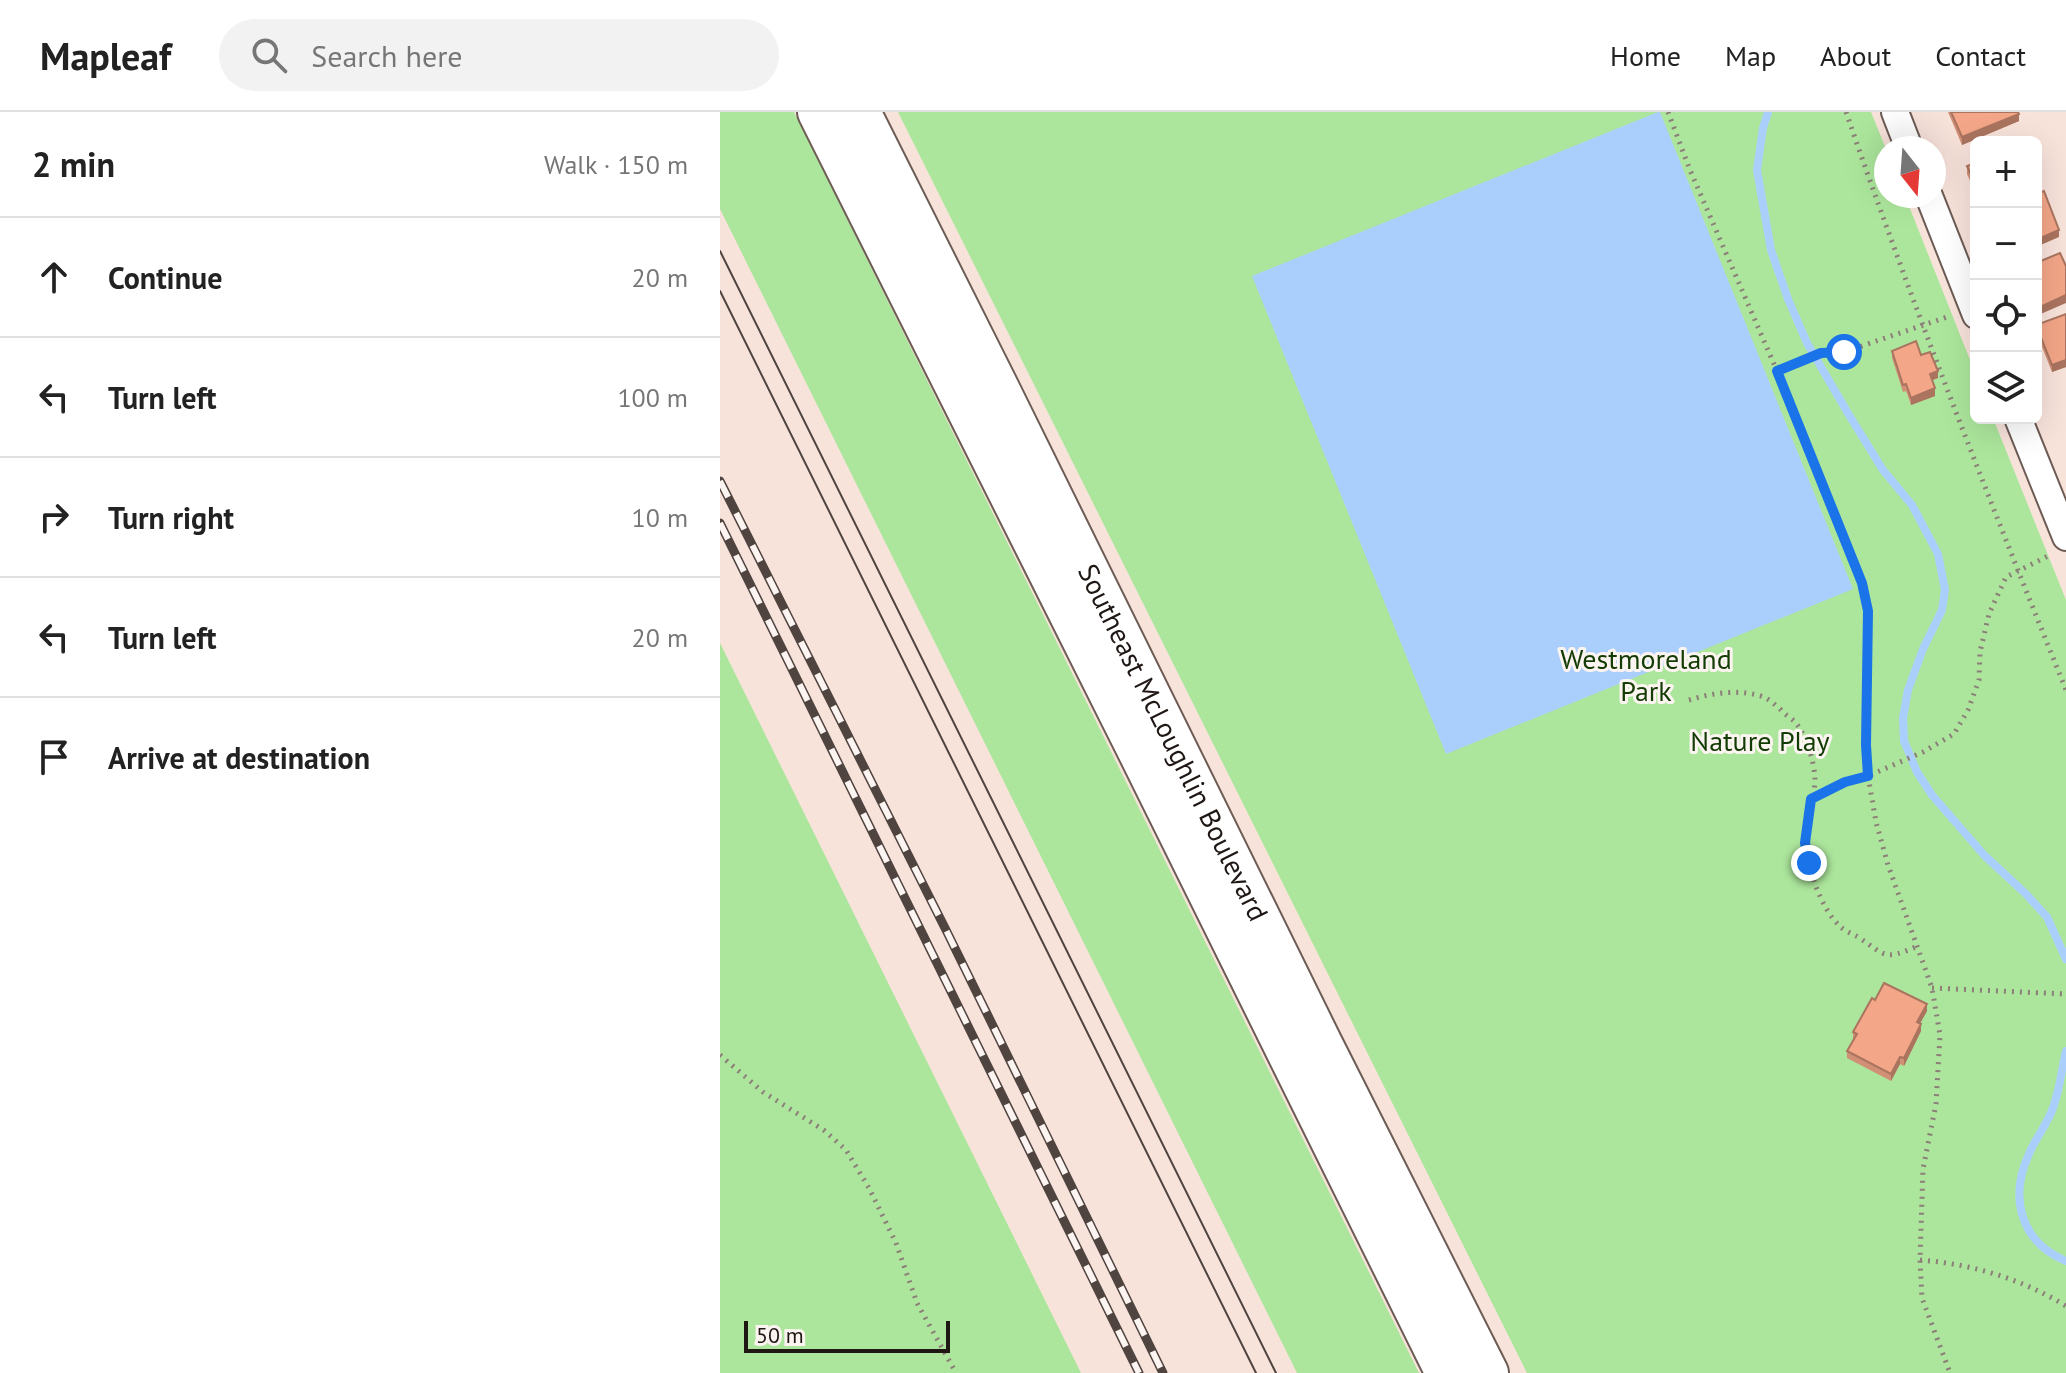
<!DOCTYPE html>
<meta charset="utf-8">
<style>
:root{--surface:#fff;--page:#f2f2f2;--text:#222;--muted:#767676;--line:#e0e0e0}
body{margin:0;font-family:"PT Sans",sans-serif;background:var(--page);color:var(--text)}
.controls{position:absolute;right:24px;top:24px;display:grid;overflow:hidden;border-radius:12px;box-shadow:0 8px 32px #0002}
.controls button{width:72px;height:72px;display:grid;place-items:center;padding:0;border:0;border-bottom:2px solid var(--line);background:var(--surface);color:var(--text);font:40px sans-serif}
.compass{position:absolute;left:1154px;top:24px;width:72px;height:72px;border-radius:50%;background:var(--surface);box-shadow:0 8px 32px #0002;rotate:163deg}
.scale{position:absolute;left:24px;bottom:20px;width:206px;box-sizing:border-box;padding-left:8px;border:4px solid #1e1714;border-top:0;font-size:22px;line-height:28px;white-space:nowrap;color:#1e1714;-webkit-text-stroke:6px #fcf4f0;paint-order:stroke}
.stop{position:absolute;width:24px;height:24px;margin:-18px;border:6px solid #1a73e8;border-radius:50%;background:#fff}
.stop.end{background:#1a73e8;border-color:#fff;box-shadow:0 2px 8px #0008}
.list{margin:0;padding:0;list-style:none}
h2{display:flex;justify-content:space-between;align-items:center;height:104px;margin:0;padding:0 32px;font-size:34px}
h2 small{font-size:26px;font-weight:400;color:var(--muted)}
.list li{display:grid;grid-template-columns:52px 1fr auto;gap:24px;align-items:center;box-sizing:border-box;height:120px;padding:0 32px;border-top:2px solid var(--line)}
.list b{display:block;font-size:30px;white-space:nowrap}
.list em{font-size:26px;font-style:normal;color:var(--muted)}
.icon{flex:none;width:44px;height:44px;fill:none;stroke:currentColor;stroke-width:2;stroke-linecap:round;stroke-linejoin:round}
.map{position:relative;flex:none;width:1346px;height:1261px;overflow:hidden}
header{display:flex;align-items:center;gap:48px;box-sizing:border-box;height:112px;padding:0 40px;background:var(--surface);border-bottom:2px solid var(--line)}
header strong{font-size:38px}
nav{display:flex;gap:44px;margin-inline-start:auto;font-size:28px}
.search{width:560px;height:72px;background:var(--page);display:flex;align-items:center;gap:20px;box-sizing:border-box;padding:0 28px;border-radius:44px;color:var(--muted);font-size:30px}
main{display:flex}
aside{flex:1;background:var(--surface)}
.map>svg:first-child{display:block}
.green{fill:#ace69c}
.water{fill:#abcffd}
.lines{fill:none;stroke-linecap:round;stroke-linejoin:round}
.stream{stroke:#abcffd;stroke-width:8}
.minor-casing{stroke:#6d5c55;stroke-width:30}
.highway-casing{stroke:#6d5c55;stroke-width:44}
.path{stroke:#8c7e78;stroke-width:5;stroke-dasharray:2 6;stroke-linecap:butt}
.minor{stroke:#fff;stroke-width:26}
.highway{stroke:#fff;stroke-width:40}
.tram{stroke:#4f4440;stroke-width:2}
.rail-casing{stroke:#4f4440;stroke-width:9}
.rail{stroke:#fcf4f0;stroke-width:6;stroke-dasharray:18;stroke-linecap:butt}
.wall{fill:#d18f75}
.shaded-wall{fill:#aa745f}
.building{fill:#f3a688;stroke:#aa745f;stroke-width:2}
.route{stroke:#1a73e8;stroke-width:10}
.labels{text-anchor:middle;stroke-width:6;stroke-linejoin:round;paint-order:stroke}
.park-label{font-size:28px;fill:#133c04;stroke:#fcf4f0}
.street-label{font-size:28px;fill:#1e1714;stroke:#fcf4f0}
</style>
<header>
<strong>Mapleaf</strong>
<div class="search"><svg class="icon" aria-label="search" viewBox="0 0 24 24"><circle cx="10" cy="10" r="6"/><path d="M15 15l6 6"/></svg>Search here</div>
<nav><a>Home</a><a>Map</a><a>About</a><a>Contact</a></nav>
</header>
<main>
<aside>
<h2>2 min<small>Walk · 150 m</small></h2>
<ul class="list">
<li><svg class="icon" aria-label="ahead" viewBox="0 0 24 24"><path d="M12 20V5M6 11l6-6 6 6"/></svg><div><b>Continue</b></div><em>20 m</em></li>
<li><svg class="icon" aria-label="left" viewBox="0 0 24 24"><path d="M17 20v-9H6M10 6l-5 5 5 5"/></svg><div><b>Turn left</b></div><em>100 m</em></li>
<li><svg class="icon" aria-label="right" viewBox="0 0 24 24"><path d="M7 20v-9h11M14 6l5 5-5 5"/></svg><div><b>Turn right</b></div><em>10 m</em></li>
<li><svg class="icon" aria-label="left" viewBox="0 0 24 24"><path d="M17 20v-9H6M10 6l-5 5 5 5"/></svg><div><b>Turn left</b></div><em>20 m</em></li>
<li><svg class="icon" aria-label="arrive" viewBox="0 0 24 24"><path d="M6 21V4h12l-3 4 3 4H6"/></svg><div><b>Arrive at destination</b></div></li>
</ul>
</aside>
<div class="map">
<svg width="1346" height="1261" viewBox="0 0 1346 1261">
<rect width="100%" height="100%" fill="#f8e3db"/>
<g class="green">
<path d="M0,0h74l625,1261h-122l-577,-1164z"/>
<path d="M178,0h973l15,37v47h19l71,179v43h17l73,182v773h-539z"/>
<path d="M0,531l361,730h-361z"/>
</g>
<path class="water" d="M938,0h2l193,477 -407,165 -194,-478z"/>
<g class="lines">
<g class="stream">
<path d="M1048,0l-5,16 -6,42 14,80 17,49 19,44 42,72 34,55 29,35 26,49 7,36 -3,20 -19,39 -15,41 -5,28 1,23 13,31 15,23 52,60 42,39 21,23 19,42"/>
<path d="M1346,939c-4,17 -6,36 -12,54 -5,17 -18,32 -25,49 -20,43 -9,88 37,107"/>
</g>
<defs>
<g id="minor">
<path d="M1175,0l14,36"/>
<path d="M1209,84l47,119"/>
<path d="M1298,306l48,119"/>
</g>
<g id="highway">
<path d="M98,0l321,641 307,620"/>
<path id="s1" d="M140,0l137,273 324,657 167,331"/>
</g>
</defs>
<use href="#minor" class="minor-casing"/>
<use href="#highway" class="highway-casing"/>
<g class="path">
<path d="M948,0l22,58 87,201 85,212 6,28 -2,134 2,31 8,46 12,43 44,123 8,47 -4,69 -13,65 -3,91 2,38 28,75"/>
<path d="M1126,0c67,195 143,387 220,578"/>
<path d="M1057,259l44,-18 23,-1 106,-36"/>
<path d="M969,588c23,-7 49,-11 72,-4 9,3 14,9 20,14 4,5 10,8 14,12 12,14 19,39 20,57 0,16 -7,33 -9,48 -3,30 13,82 36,101 5,4 11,6 16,9 29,19 25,24 60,9"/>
<path d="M1092,687l33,-17 23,-6 55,-24 31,-18 14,-24 11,-30 1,-28 9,-38 17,-37 42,-21h3"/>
<path d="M1212,876l134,6"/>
<path d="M0,943l43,37 62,39 21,19 23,38 27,55 21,60 39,70"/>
<path d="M1200,1148c52,4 102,19 146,46"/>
</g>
<use href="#minor" class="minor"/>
<use href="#highway" class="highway"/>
<g class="tram">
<path d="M0,139l556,1122"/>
<path d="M0,179l536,1082"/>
</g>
<defs>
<g id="rail">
<path d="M0,369l227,451 216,441"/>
<path d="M0,411l419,850"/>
</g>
</defs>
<use href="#rail" class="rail-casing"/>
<use href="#rail" class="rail"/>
</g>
<g class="wall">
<path d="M1228,0h70l1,9 -57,24z"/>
<path d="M1256,51v31l-9,-20v-8z"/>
<path d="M1346,202v53l-14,5 -16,-40v-7z"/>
<path d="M1172,239l29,4 17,23 -6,2 3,16 -24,9 -5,-14 -3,1 -11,-34z"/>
<path d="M1155,888l52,11 -7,12 1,8 -17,35 -4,-2 -9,17 -44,-23v-7l6,-11v-8z"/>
</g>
<g class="shaded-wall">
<path d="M1299,2v7l-57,24v-8z"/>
<path d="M1339,118v7l-23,10v-7z"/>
<path d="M1346,183v8l-30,13v-7z"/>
<path d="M1346,248v7l-14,5v-7z"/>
<path d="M1218,259v7l-8,3v-7z"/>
<path d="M1215,276v8l-24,9v-7z"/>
<path d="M1207,892v7l-10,18v-7z"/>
<path d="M1201,912v7l-17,35v-8z"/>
<path d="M1180,945v7l-9,17v-7z"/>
</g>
<g class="building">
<path d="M1231,0h67l1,2 -57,23z"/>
<path d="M1256,51v23l-9,-20z"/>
<path d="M1324,79l15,39 -23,10v-46z"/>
<path d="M1340,141l6,13v29l-30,14v-46z"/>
<path d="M1346,202v46l-14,5 -16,-40z"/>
<path d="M1196,229l5,14 9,-3 8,19 -8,3 5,14 -24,10 -5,-14 -3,1 -11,-34z"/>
<path d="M1164,871l43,21 -10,18 4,2 -17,34 -4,-1 -9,17 -44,-23 10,-17 -4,-2 19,-34 3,2z"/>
</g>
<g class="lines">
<path class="route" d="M1089,751l-4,-20 6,-44 34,-17 23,-6 -2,-31 2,-134 -6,-28 -85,-212 44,-18 23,-1"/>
</g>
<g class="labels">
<g class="park-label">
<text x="926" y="557">Westmoreland<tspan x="926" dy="32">Park</tspan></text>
<text x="1040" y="639">Nature Play</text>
</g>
<g class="street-label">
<text dy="10" stroke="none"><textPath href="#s1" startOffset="704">Southeast McLoughlin Boulevard</textPath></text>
</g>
</g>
</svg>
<div class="controls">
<button>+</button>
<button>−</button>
<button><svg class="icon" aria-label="locate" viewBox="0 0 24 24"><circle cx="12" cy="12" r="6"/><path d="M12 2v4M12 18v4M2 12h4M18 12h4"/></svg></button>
<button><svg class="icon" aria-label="layers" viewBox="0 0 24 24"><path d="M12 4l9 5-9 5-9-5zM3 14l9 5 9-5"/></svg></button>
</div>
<svg class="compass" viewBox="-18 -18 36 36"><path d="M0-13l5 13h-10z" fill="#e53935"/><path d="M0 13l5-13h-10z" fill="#767676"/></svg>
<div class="scale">50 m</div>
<div class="stop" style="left:1124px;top:240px"></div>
<div class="stop end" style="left:1089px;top:751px"></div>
</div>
</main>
